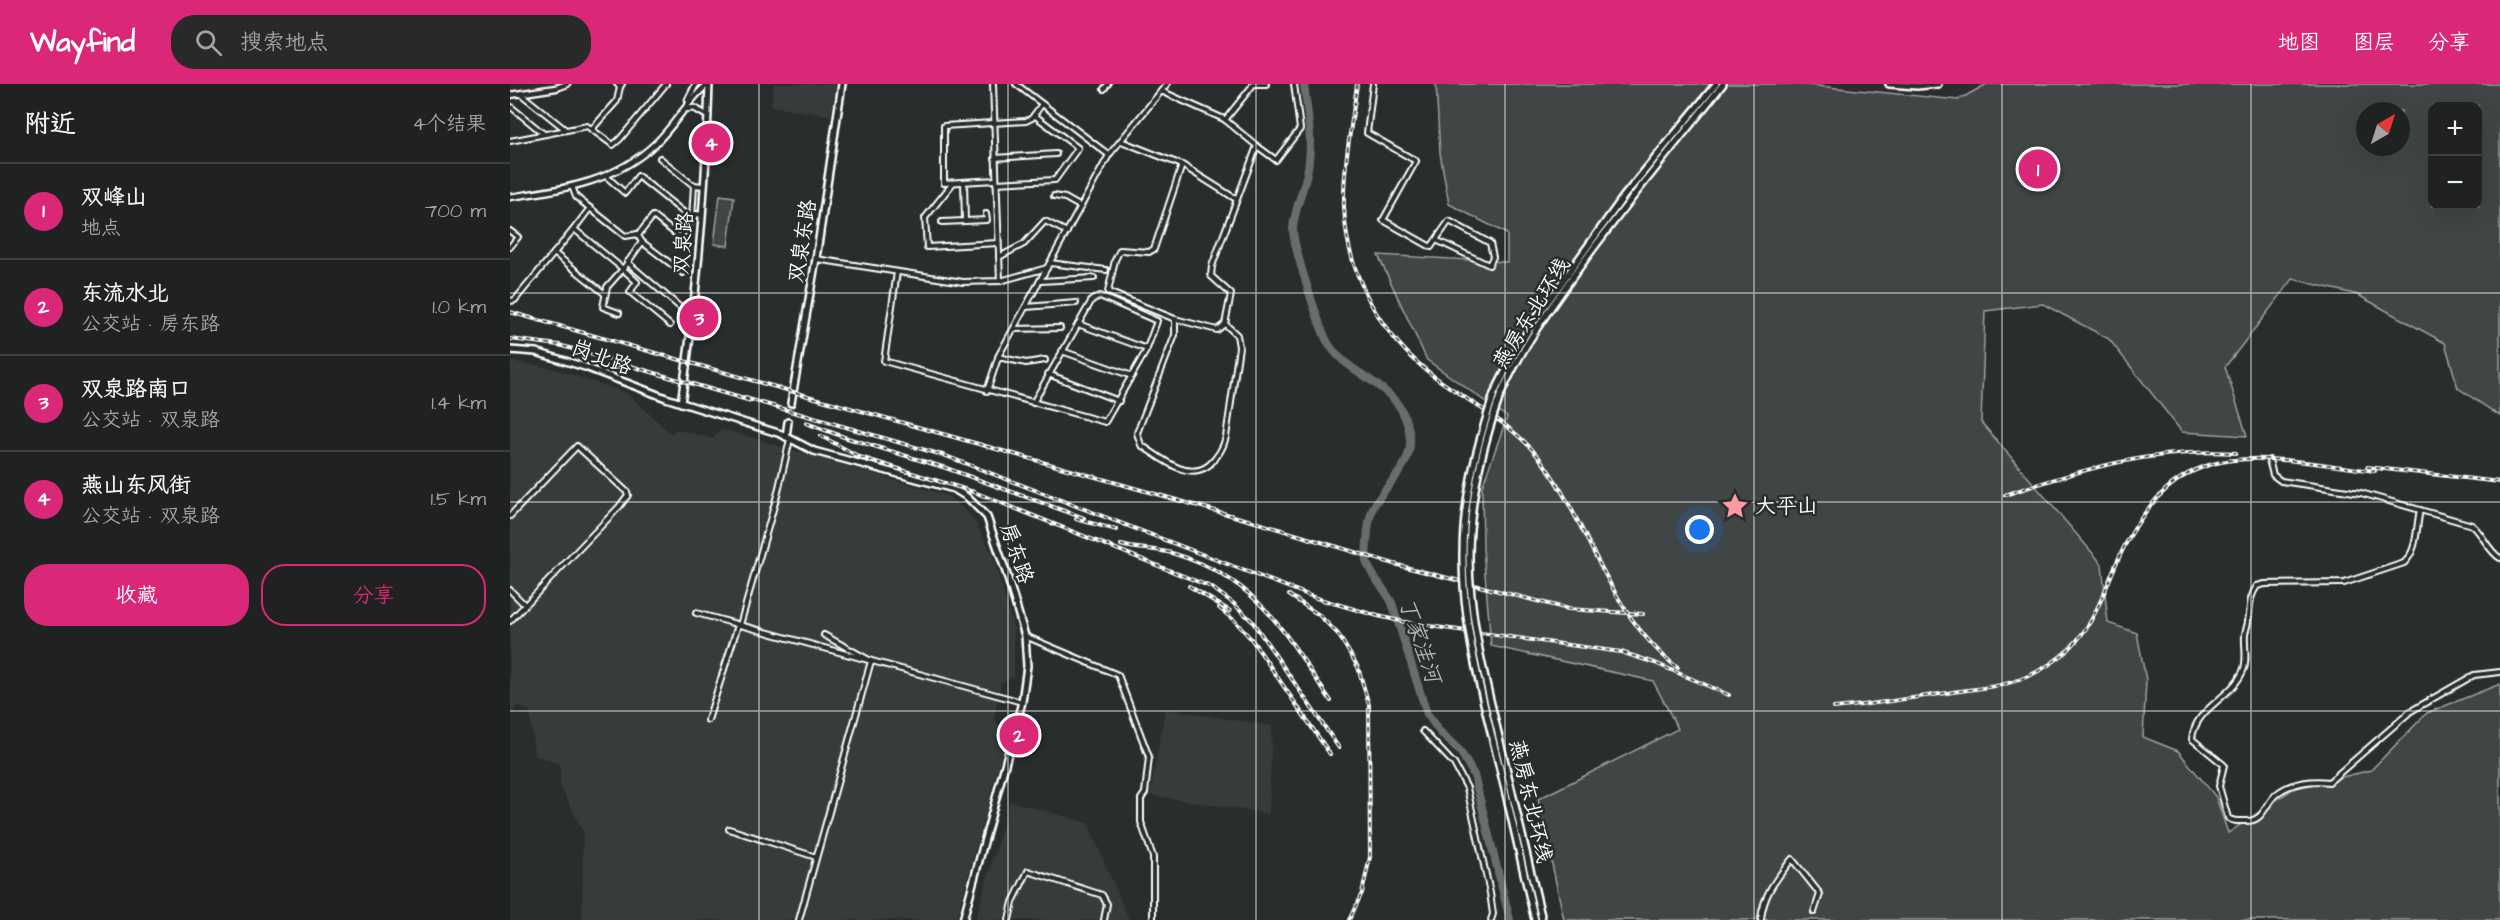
<!DOCTYPE html>
<html lang="zh">
<meta charset="utf-8">
<style>
:root{--surface:#202222;--page:#282a2a;--text:#f1f3f6;--muted:#a2a4a5;--line:#3d3f40;--accent:#db2777}
body{margin:0;font-family:"Architects Daughter","LXGW WenKai TC",sans-serif;background:var(--page);color:var(--text)}
.controls{position:absolute;right:18px;top:18px;display:grid;overflow:hidden;border-radius:12px;box-shadow:0 6px 24px #0002}
.controls button{width:54px;height:54px;display:grid;place-items:center;padding:0;border:0;border-bottom:2px solid var(--line);background:var(--surface);color:var(--text);font:30px sans-serif}
.compass{position:absolute;left:1846px;top:18px;width:54px;height:54px;border-radius:50%;background:var(--surface);box-shadow:0 6px 24px #0002;rotate:39deg}
.you{position:absolute;left:1190px;top:446px;width:21px;height:21px;margin:-15px;border:4px solid #fff;border-radius:50%;background:#1a73e8;box-shadow:0 0 0 9px #1a73e833}
.badge{display:grid;place-items:center;width:39px;height:39px;border-radius:50%;background:var(--accent);color:#fff;font-size:20px;font-weight:700}
.pin{position:absolute;translate:-50% -50%;border:3px solid #fff;box-shadow:0 2px 6px #0006}
.list{margin:0;padding:0;list-style:none}
h2{display:flex;justify-content:space-between;align-items:center;height:78px;margin:0;padding:0 24px;font-size:26px}
h2 small{font-size:20px;font-weight:400;color:var(--muted)}
.list li{display:grid;grid-template-columns:39px 1fr auto;gap:18px;align-items:center;box-sizing:border-box;height:96px;padding:0 24px;border-top:2px solid var(--line)}
.list b{display:block;font-size:22px;white-space:nowrap}
.list p{margin:0;font-size:20px;white-space:nowrap;color:var(--muted)}
.list em{font-size:20px;font-style:normal;color:var(--muted)}
.actions{display:flex;gap:12px;padding:18px 24px}
.actions a{flex:1;padding:14px 0;border:2px solid var(--accent);border-radius:24px;text-align:center;font-size:21px;color:var(--accent)}
.actions .main{background:var(--accent);color:#fff}
.icon{flex:none;width:33px;height:33px;fill:none;stroke:currentColor;stroke-width:2;stroke-linecap:round;stroke-linejoin:round}
.map{position:relative;flex:none;width:1990px;height:836px;overflow:hidden}
header{display:flex;align-items:center;gap:36px;box-sizing:border-box;height:84px;padding:0 30px;background:var(--accent);color:#fff}
header strong{font-size:28px}
nav{display:flex;gap:33px;margin-inline-start:auto;font-size:21px}
.search{width:420px;height:54px;background:var(--page);display:flex;align-items:center;gap:15px;box-sizing:border-box;padding:0 21px;border-radius:24px;color:var(--muted);font-size:22px}
main{display:flex}
aside{flex:1;background:var(--surface)}
.map>svg:first-child{display:block}
.built{fill:#373a3b}
.green{fill:#414445;stroke:#a0a2a2;stroke-width:1.5;fill-rule:evenodd}
.lines{fill:none;stroke-linecap:round;stroke-linejoin:round}
.river{stroke:#6a6c6d;stroke-width:8}
.secondary-tunnel{stroke:#3f4243;stroke-width:5;stroke-dasharray:5 2.5;stroke-linecap:butt}
.minor-casing{stroke:#fff;stroke-width:8}
.tertiary-casing{stroke:#fff;stroke-width:9}
.secondary-casing{stroke:#fff;stroke-width:10}
.minor{stroke:#2a2d2e;stroke-width:4}
.tertiary{stroke:#2a2d2e;stroke-width:4.5}
.secondary{stroke:#2a2d2e;stroke-width:5}
.rail-casing{stroke:#fff;stroke-width:4}
.rail{stroke:#2a2d2e;stroke-width:1.5;stroke-dasharray:4.5;stroke-linecap:butt}
.secondary-bridge-casing{stroke:#fff;stroke-width:10;stroke-linecap:butt}
.secondary-bridge{stroke:#2a2d2e;stroke-width:5}
.grid{fill:none;stroke:#fff;stroke-width:1.5;stroke-opacity:0.55}
.labels{text-anchor:middle;stroke-width:5;stroke-linejoin:round;paint-order:stroke}
.street-label{font-size:21px;fill:#fff;stroke:#2a2d2e}
.poi-label{font-size:21px;fill:#fff;stroke:#2a2d2e;text-anchor:start}
.water-label{font-size:22px;font-style:italic;fill:#b4b6b6;stroke:#2a2d2e}
</style>
<header>
<strong>Wayfind</strong>
<div class="search"><svg class="icon" aria-label="search" viewBox="0 0 24 24"><circle cx="10" cy="10" r="6"/><path d="M15 15l6 6"/></svg>搜索地点</div>
<nav><a>地图</a><a>图层</a><a>分享</a></nav>
</header>
<main>
<aside>
<h2>附近<small>4个结果</small></h2>
<ul class="list">
<li><span class="badge">1</span><div><b>双峰山</b><p>地点</p></div><em>700 m</em></li>
<li><span class="badge">2</span><div><b>东流水北</b><p>公交站 · 房东路</p></div><em>1.0 km</em></li>
<li><span class="badge">3</span><div><b>双泉路南口</b><p>公交站 · 双泉路</p></div><em>1.4 km</em></li>
<li><span class="badge">4</span><div><b>燕山东风街</b><p>公交站 · 双泉路</p></div><em>1.5 km</em></li>
</ul>
<div class="actions"><a class="main">收藏</a><a>分享</a></div>
</aside>
<div class="map">
<svg width="1990" height="836" viewBox="0 0 1990 836">
<rect width="100%" height="100%" fill="#2a2d2e"/>
<filter id="ink" filterUnits="userSpaceOnUse"><feTurbulence type="fractalNoise" baseFrequency=".0167" numOctaves="2"/><feDisplacementMap in="SourceGraphic" scale="12" xChannelSelector="R" yChannelSelector="G"/><feConvolveMatrix kernelMatrix="1 2 1 2 8 2 1 2 1" color-interpolation-filters="sRGB"/></filter>
<g filter="url(#ink)">
<g class="built">
<path d="M264,0h62l-5,32 -60,-10z"/>
<path d="M0,277l41,7 76,25 44,41 5,-5 36,10 10,-10 227,67 23,21 20,36 22,76v47l-13,7 -7,36 13,15 -51,186h-374l1,-89 -23,-45v-22l-26,-9 -4,-44 -13,-6 -7,16z"/>
<path d="M655,625l107,17 -3,88 -119,-19z"/>
<path d="M500,717l78,22 41,97h-154z"/>
</g>
<g class="green">
<path d="M926,0h361l161,16 29,-16h513v332l-42,-28 -13,-45 -87,-48 -65,-16 -68,88 22,69 -65,-4 -73,-93 -66,-35 -58,7 -4,111 121,142 6,59 29,10 9,47 -3,57 35,14 38,46 12,36 65,-44 78,-19 56,-57 73,-29v236h-936l-26,-121 140,-70 -25,-48 -162,-35 -8,-97 -1,-62 25,-70 -80,-57 -49,-105 129,7v-28l-58,-30 -9,-51zM1922,22h46v100h-46zM1855,27h36v36h-36z"/>
<path d="M210,111l14,2 -6,49 -14,-2z"/>
</g>
<g class="lines">
<path class="river" d="M794,0c3,25 8,52 5,77 -2,23 -14,44 -16,67 -1,16 26,97 34,113 20,38 79,41 83,98 2,29 -24,44 -36,67 -7,15 -7,37 -8,54 4,16 19,28 26,43l35,111 12,17 21,20 14,24 36,145"/>
<path class="secondary-tunnel" d="M278,338l3,-19"/>
<defs>
<g id="minor">
<path d="M107,0l3,3 2,-3"/>
<path d="M483,0l7,197"/>
<path d="M506,0l93,71"/>
<path d="M742,0h14"/>
<path d="M863,0l-6,49 49,28 -33,59 48,27 18,-26 41,22 3,14 -4,8 -53,-25"/>
<path d="M594,5l4,-5"/>
<path d="M651,7l63,28 33,27 -45,120 -1,10 20,18 -6,30 -8,6 -42,-11 -67,-27 7,-32 5,-10 29,2 5,-3 28,-84"/>
<path d="M11,10l45,36"/>
<path d="M0,22l34,28"/>
<path d="M715,36l28,-35"/>
<path d="M82,45l25,-28 3,-14"/>
<path d="M0,57l77,-15 26,19 7,-6 46,-55"/>
<path d="M611,57l61,24 54,34"/>
<path d="M747,62l19,14 24,-31 -6,-45"/>
<path d="M150,74l33,27 11,1"/>
<path d="M485,74l61,-4"/>
<path d="M96,92l19,17 13,-17 54,43 2,-34"/>
<path d="M486,96l-52,3v-57l82,-5 6,-3 10,-14"/>
<path d="M443,99l-28,35 2,29 71,-4"/>
<path d="M486,99l59,-3 23,-32 -44,-33"/>
<path d="M62,102l4,11 49,39 14,-2 14,-18 27,21 16,-23 6,1"/>
<path d="M544,112l11,2 16,9"/>
<path d="M80,124l-16,21 49,40 19,-27"/>
<path d="M455,137l22,-1 -1,-6"/>
<path d="M432,138l23,-1 -1,-39"/>
<path d="M0,147l8,6 -8,10"/>
<path d="M127,150l5,8 41,31"/>
<path d="M44,169l51,41"/>
<path d="M489,173l25,-13 21,-23 22,11"/>
<path d="M306,175l147,23 37,-1 47,-13"/>
<path d="M117,178l55,47"/>
<path d="M540,179l56,7"/>
<path d="M387,188l-13,89 221,61 41,-71 11,-30 -57,-25 -8,4 -59,103"/>
<path d="M531,197l53,-3"/>
<path d="M0,217l5,-1 59,-71"/>
<path d="M516,223l50,-4"/>
<path d="M109,229l-16,-6 4,-20 16,-18 14,13 -7,10 40,33"/>
<path d="M665,235v16l-38,98 4,12c19,12 46,37 68,20 9,-8 14,-16 17,-28l13,-90 -2,-12 -12,-11"/>
<path d="M568,240l69,25"/>
<path d="M504,245l46,-1"/>
<path d="M552,267l70,25"/>
<path d="M488,273l28,6 19,-3"/>
<path d="M538,290l71,27"/>
<path d="M477,307l12,-36 110,-200 58,-71"/>
<path d="M1759,376l4,15 8,6 80,12 111,32c11,9 16,26 28,33"/>
<path d="M1910,426c-4,17 -2,40 -16,53l-60,20 -79,1 -8,2c-9,13 -6,21 -9,35 0,5 -3,9 -3,14 -1,11 3,26 -2,36 -12,28 -48,36 -51,68l32,26 -5,21 9,32c6,4 10,3 18,3 19,1 19,-20 33,-29 14,-10 34,-12 50,-10l82,-71 63,-36 26,-3"/>
<path d="M0,432l67,-70 50,46 1,3 -9,12 -109,114"/>
<path d="M0,506l15,15"/>
<path d="M186,529l326,89"/>
<path d="M515,552l93,39 31,82 -4,36 -4,6v23l12,35v63"/>
<path d="M198,636l30,-95h2l38,-133 12,-53"/>
<path d="M913,647l31,33 13,24 23,105 3,21 -2,6"/>
<path d="M219,745l87,28"/>
<path d="M289,836l72,-259 -47,-26"/>
<path d="M499,836l4,-18 15,-31 74,24 5,9 -3,16"/>
<path d="M1251,836c2,-26 16,-42 31,-61l28,35 -6,18"/>
</g>
<g id="tertiary">
<path d="M0,11l46,-7 11,-4"/>
<path d="M178,16l8,-16"/>
<path d="M176,25l8,-1 14,8"/>
<path d="M0,113c54,-8 104,-14 146,-54 19,-18 31,-42 52,-59"/>
</g>
<g id="secondary">
<path d="M1379,0l28,2 21,-2"/>
<path d="M0,266l26,2 49,15 81,31 115,36 33,17 140,38 13,8 20,20 20,58 18,61 2,30 -5,36 -59,218"/>
<path d="M984,310l20,-40 20,-33 90,-125 92,-112"/>
<path d="M990,312c20,-46 49,-87 79,-128 46,-64 96,-123 144,-184"/>
<path d="M171,319c16,-106 25,-212 28,-319"/>
<path d="M281,319l25,-144 26,-175"/>
<path d="M276,353l2,-15"/>
</g>
</defs>
<use href="#minor" class="minor-casing"/>
<use href="#tertiary" class="tertiary-casing"/>
<use href="#secondary" class="secondary-casing"/>
<use href="#minor" class="minor"/>
<use href="#tertiary" class="tertiary"/>
<use href="#secondary" class="secondary"/>
<defs>
<g id="rail">
<path d="M847,0c-5,40 -14,82 -13,122 2,68 37,131 91,171 38,28 81,48 109,87 48,67 66,152 134,204"/>
<path d="M0,228l745,210 139,42 174,45 75,5"/>
<path d="M0,255l49,6 192,56"/>
<path d="M235,314l201,58 370,142 62,18 36,8 207,28 34,11 74,32"/>
<path d="M296,339l38,14 102,31 138,50"/>
<path d="M311,352l39,21 114,35 237,95 22,16 19,18 87,127"/>
<path d="M1857,383l133,15"/>
<path d="M1495,411c78,-26 148,-47 231,-42"/>
<path d="M566,435l41,11"/>
<path d="M611,461c17,5 36,3 54,9 86,27 108,78 156,147"/>
<path d="M679,502l41,25"/>
<path d="M779,511l30,20 19,19 20,33 11,38 1,152 -8,36 -13,27"/>
<path d="M709,524l16,13 17,19 78,114"/>
<path d="M1324,624c42,-4 84,-11 126,-17 22,-3 46,-5 66,-14 12,-5 25,-13 35,-21 31,-25 40,-57 55,-92 60,-135 138,-107 259,-93"/>
</g>
</defs>
<use href="#rail" class="rail-casing"/>
<use href="#rail" class="rail"/>
<defs>
<g id="secondary-bridge">
<path d="M984,310c-17,51 -31,105 -31,160 -1,75 21,147 38,219 12,49 22,98 34,147"/>
<path d="M990,312c-18,51 -31,107 -31,161 0,60 15,118 29,176 15,62 29,125 44,187"/>
</g>
</defs>
<use href="#secondary-bridge" class="secondary-bridge-casing"/>
<use href="#secondary-bridge" class="secondary-bridge"/>
</g>
</g>
<path class="grid" d="M249,0v836M498,0v836M746,0v836M995,0v836M1244,0v836M1492,0v836M1741,0v836M0,209h1990M0,418h1990M0,627h1990"/>
<defs>
<symbol id="sight-bare" viewBox="-9 -9 18 18"><path d="M0-6L1.8-2.2L6-1.7L2.9 1.2L3.7 5.4L0 3.3L-3.7 5.4L-2.9 1.2L-6-1.7L-1.8-2.2Z" fill="#ff9aa2" stroke="#2a2d2e" stroke-width="2.5" paint-order="stroke"/></symbol>
</defs>
<g fill-rule="evenodd">
<use href="#sight-bare" x="1206" y="403" width="38" height="38"/>
</g>
<g class="labels">
<g class="street-label">
<text transform="translate(292 157) rotate(-81)" y="7">双泉东路</text>
<text transform="translate(173 159) rotate(-86)" y="7">双泉路</text>
<text transform="translate(1021 229) rotate(-58)" y="7">燕房东北环线</text>
<text transform="translate(92 273) rotate(20)" y="7">岗北路</text>
<text transform="translate(507 469) rotate(71)" y="7">房东路</text>
<text transform="translate(1021 717) rotate(77)" y="7">燕房东北环线</text>
</g>
<g class="poi-label">
<text x="1245" y="429">大平山</text>
</g>
<g class="water-label">
<text transform="translate(911 556) rotate(71)" y="8">丁家洼河</text>
</g>
</g>
</svg>
<div class="controls">
<button>+</button>
<button>−</button>
</div>
<svg class="compass" viewBox="-18 -18 36 36"><path d="M0-13l5 13h-10z" fill="#e53935"/><path d="M0 13l5-13h-10z" fill="#a2a4a5"/></svg>
<div class="you"></div>
<div class="pin badge" style="left:1528px;top:85px">1</div>
<div class="pin badge" style="left:509px;top:651px">2</div>
<div class="pin badge" style="left:189px;top:234px">3</div>
<div class="pin badge" style="left:201px;top:59px">4</div>
</div>
</main>
